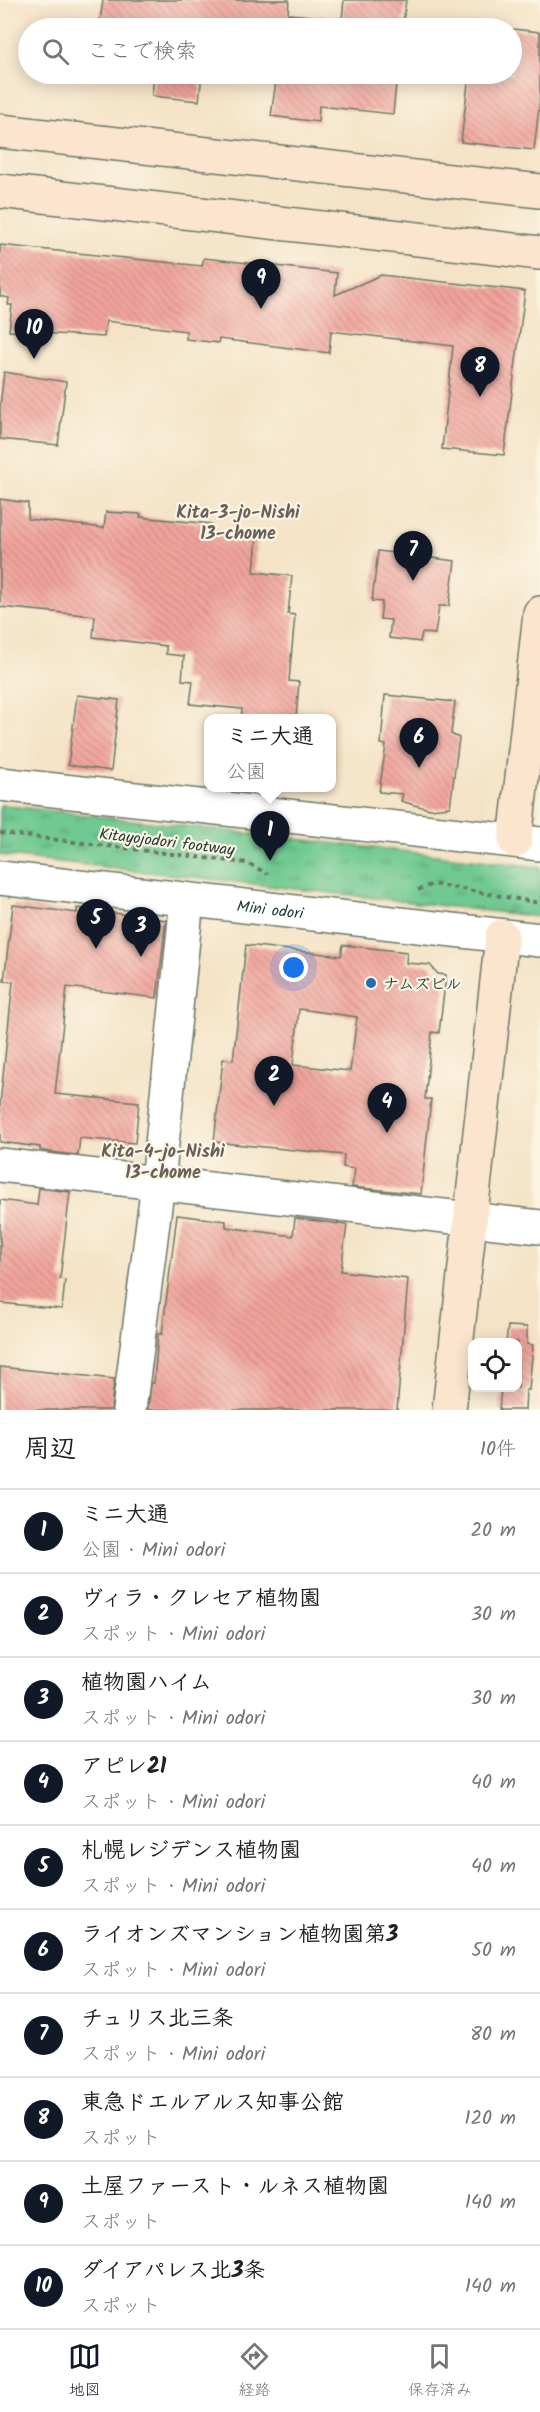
<!DOCTYPE html>
<html lang="ja">
<meta charset="utf-8">
<style>
:root{--surface:#fff;--page:#f6f6f6;--text:#202124;--muted:#757577;--line:#e0e0e0;--accent:#111827}
body{margin:0;font-family:Kalam,"Klee One",sans-serif;background:var(--page);color:var(--text)}
.controls{position:absolute;right:18px;bottom:18px;display:grid;overflow:hidden;border-radius:12px;box-shadow:0 3px 15px #0003}
.controls button{width:54px;height:54px;display:grid;place-items:center;padding:0;border:0;border-bottom:2px solid var(--line);background:var(--surface);color:var(--text);font:30px sans-serif}
.you{position:absolute;left:294px;top:968px;width:21px;height:21px;margin:-15px;border:4px solid #fff;border-radius:50%;background:#1a73e8;box-shadow:0 0 0 9px #1a73e833}
.badge{display:grid;place-items:center;width:39px;height:39px;border-radius:50%;background:var(--accent);color:#fff;font-size:20px;font-weight:700}
.pin{position:absolute;translate:-50% -50px;filter:drop-shadow(0 2px 3px #0008)}
.pin::after{content:'';position:absolute;top:32px;width:21px;height:18px;background:inherit;clip-path:polygon(0 0,100% 0,50% 100%)}
.popup{position:absolute;left:204px;top:714px;width:132px;height:78px;box-sizing:border-box;display:grid;place-content:center;border-radius:12px;background:var(--surface);filter:drop-shadow(0 2px 4px #0005);font-size:20px;white-space:nowrap;color:var(--muted)}
.popup b{font-size:22px;color:var(--text)}
.popup::after{content:'';position:absolute;left:50%;top:100%;margin-left:-12px;border:12px solid transparent;border-top-color:var(--surface)}
.list{margin:0;padding:0;list-style:none}
h2{display:flex;justify-content:space-between;align-items:center;height:78px;margin:0;padding:0 24px;font-size:26px}
h2 small{font-size:20px;font-weight:400;color:var(--muted)}
.list li{display:grid;grid-template-columns:39px 1fr auto;gap:18px;align-items:center;box-sizing:border-box;height:84px;padding:0 24px;border-top:2px solid var(--line)}
.list b{display:block;font-size:22px;white-space:nowrap}
.list p{margin:0;font-size:20px;white-space:nowrap;color:var(--muted)}
.list em{font-size:20px;font-style:normal;color:var(--muted)}
.icon{flex:none;width:33px;height:33px;fill:none;stroke:currentColor;stroke-width:2;stroke-linecap:round;stroke-linejoin:round}
.map{position:relative;flex:none;width:540px;height:1410px;overflow:hidden}
.search{position:absolute;background:var(--surface);box-shadow:0 3px 15px #0003;left:18px;right:18px;top:18px;height:66px;display:flex;align-items:center;gap:15px;box-sizing:border-box;padding:0 21px;border-radius:33px;color:var(--muted);font-size:22px}
.sheet{height:918px;background:var(--surface)}
nav{display:flex;justify-content:space-around;align-items:center;box-sizing:border-box;height:84px;border-top:2px solid var(--line);background:var(--surface);font-size:16px;color:var(--muted)}
nav a{display:grid;justify-items:center;gap:3px}
nav .on{color:var(--accent)}
.map>svg:first-child{display:block}
.park{fill:url(#park-tufts);stroke:#478362;stroke-width:1.5}
.building{fill:url(#building-back-hatch);fill-rule:evenodd}
.lines{fill:none;stroke-linecap:round;stroke-linejoin:round}
.street-casing{stroke:#6a7767;stroke-width:36}
.secondary-casing{stroke:#6a7767;stroke-width:36}
.path{stroke:#6a7767;stroke-width:4;stroke-dasharray:4.5 4.5;stroke-linecap:butt}
.street{stroke:#fff;stroke-width:33}
.secondary{stroke:#fce5cf;stroke-width:33}
.poi-dot{fill:#1f6fb2;stroke:#fcf5e5;stroke-width:2}
.labels{text-anchor:middle;stroke-width:4.5;stroke-linejoin:round;paint-order:stroke}
.street-label{font-size:16px;fill:#1f3d34;stroke:#fcf5e5}
.poi-label{font-size:16px;font-weight:bold;fill:#1f3d34;stroke:#fcf5e5;text-anchor:start}
.neighbourhood-label{font-size:18px;font-weight:bold;fill:#696159;stroke:#fcf5e5}
</style>
<div class="map">
<svg width="540" height="1410" viewBox="0 0 540 1410">
<defs>
<pattern id="park-tufts" width="24" height="20" patternUnits="userSpaceOnUse" patternTransform="scale(1.5)"><rect width="24" height="20" fill="#6fc990"/><path d="M3 7l-1-3M5 7V3M7 7l1-3M15 17l-1-3M17 17v-4M19 17l1-3" fill="none" stroke="#5ba476"/></pattern>
<pattern id="building-back-hatch" width="6" height="6" patternUnits="userSpaceOnUse" patternTransform="scale(1.5)"><rect width="6" height="6" fill="#f2a49d"/><path d="M-1 5l2 2M0 0l6 6M5-1l2 2" fill="none" stroke="#c38781"/></pattern>
</defs>
<rect width="100%" height="100%" fill="#fcf5e5"/>
<filter id="ink" filterUnits="userSpaceOnUse"><feTurbulence type="fractalNoise" baseFrequency=".0167" numOctaves="2"/><feDisplacementMap in="SourceGraphic" scale="12" xChannelSelector="R" yChannelSelector="G"/><feConvolveMatrix kernelMatrix="1 2 1 2 8 2 1 2 1" color-interpolation-filters="sRGB"/></filter>
<filter id="wash" filterUnits="userSpaceOnUse"><feTurbulence type="fractalNoise" baseFrequency=".008" numOctaves="4" result="noise"/><feDisplacementMap in="SourceGraphic" scale="24" xChannelSelector="R" yChannelSelector="G"/><feGaussianBlur stdDeviation="1.35" result="paint"/><feColorMatrix in="noise" values="0 0 0 0 0 0 0 0 0 0 0 0 0 0 0 0 0 1.4 0 .05"/><feComposite in="paint" operator="in"/></filter>
<g filter="url(#wash)">
<rect width="100%" height="100%" fill="#f4e3c6"/>
<path class="park" d="M0,805l540,62v50l-540,-62z"/>
<g id="blocks">
<g class="building">
<path d="M103,0h186l-1,14 54,5 2,-19h62l-4,28h-303z"/>
<path d="M512,29l28,3v68l-6,50 -73,-8 8,-68h43z"/>
<path d="M154,74h48l-3,27 -47,-5z"/>
<path d="M277,74h120l-4,40 -74,-8 -1,16 -47,-6z"/>
<path d="M0,245l202,21 2,-8 133,15 -2,22 46,-20 144,16 -21,164 -62,-6 11,-103 -122,-15 -2,22 -110,-14 -1,4 -32,-4v-8l-80,-10 -2,16 -95,-6 3,-26h-4l1,-7 -9,-2z"/>
<path d="M4,372l62,10 -8,63 -58,-6v-33z"/>
<path d="M0,499l28,4v16l76,9 2,-16 35,2 -1,3 71,7 -1,8 47,5 -3,35 38,4 -4,38 7,1 -6,66 10,1 -3,36h-55l1,-9 -52,-5 3,-23 -11,-1 2,-24 -18,-2v-8l-73,-9 2,-21 -95,-9z"/>
<path d="M378,551l77,10 -6,45h-10l-4,28 -13,-1 -2,9 -31,-4 2,-18 -11,-1 2,-17 -10,-1z"/>
<path d="M77,695l42,5 -8,71 -43,-6z"/>
<path d="M385,695l70,7 -4,32 8,4 -9,69 -20,2 -16,-4 -13,-4 2,-7 -24,-2 7,-47 -5,-1z"/>
<path d="M13,905l64,8v-5l89,12 -9,78 -90,-11 -12,107 84,8 -4,41 -55,-5 -2,17h-3l-32,-4 -3,-1v-3l-40,-5v-38l13,-122 -9,-1z"/>
<path d="M246,945l95,11 2,-11 64,7 -1,11 24,2 8,9 8,1 -7,58 -7,-1 -7,67h6l-10,95 -69,-7 3,-18 -12,-2 1,-12 -130,-13 9,-83 10,1zM299,1009l58,8 -7,54 -57,-6z"/>
<path d="M39,1188l31,4 -10,87 5,1 -3,29 -62,-6v-103l37,5z"/>
<path d="M177,1215l49,6v6l67,9 2,-18 52,7 -6,46 67,8 -11,131h-249l3,-27h3l4,-49h4z"/>
<path d="M508,1326l19,1v17l6,1 -4,45h-3l-1,20h-26l2,-22h17v-46h-12z"/>
<path d="M0,1367l114,12 -3,31h-111z"/>
</g>
</g>
</g>
<g filter="url(#ink)">
<use href="#blocks" fill-opacity="0" stroke="#6a7767" stroke-width="1.5"/>
<g class="lines">
<defs>
<g id="street">
<path d="M0,784l540,60"/>
<path id="s1" d="M0,878l540,62"/>
<path d="M0,1165l540,62"/>
<path d="M129,1410l29,-227 29,-283"/>
</g>
<g id="secondary">
<path d="M0,131l540,60"/>
<path d="M0,191l540,62"/>
<path d="M515,841l25,-228"/>
<path d="M449,1410l53,-474"/>
</g>
</defs>
<use href="#street" class="street-casing"/>
<use href="#secondary" class="secondary-casing"/>
<g class="path">
<path d="M0,833l247,30 21,11"/>
<path d="M418,890l15,-6 107,19"/>
</g>
<use href="#street" class="street"/>
<use href="#secondary" class="secondary"/>
</g>
</g>
<circle class="poi-dot" cx="371" cy="983" r="6"/>
<g class="labels">
<g class="street-label">
<text transform="translate(167 841) rotate(7)" y="6">Kitayojodori footway</text>
<text dy="6" stroke="none"><textPath href="#s1" startOffset="272">Mini odori</textPath></text>
</g>
<g class="poi-label">
<text x="383" y="989">ナムズビル</text>
</g>
<g class="neighbourhood-label">
<text x="238" y="518">Kita-3-jo-Nishi<tspan x="238" dy="21">13-chome</tspan></text>
<text x="163" y="1157">Kita-4-jo-Nishi<tspan x="163" dy="21">13-chome</tspan></text>
</g>
</g>
</svg>
<div class="controls">
<button><svg class="icon" aria-label="locate" viewBox="0 0 24 24"><circle cx="12" cy="12" r="6"/><path d="M12 2v4M12 18v4M2 12h4M18 12h4"/></svg></button>
</div>
<div class="you"></div>
<div class="pin badge" style="left:270px;top:861px">1</div>
<div class="popup"><b>ミニ大通</b>公園</div>
<div class="pin badge" style="left:274px;top:1106px">2</div>
<div class="pin badge" style="left:141px;top:957px">3</div>
<div class="pin badge" style="left:387px;top:1133px">4</div>
<div class="pin badge" style="left:96px;top:949px">5</div>
<div class="pin badge" style="left:419px;top:768px">6</div>
<div class="pin badge" style="left:413px;top:581px">7</div>
<div class="pin badge" style="left:480px;top:397px">8</div>
<div class="pin badge" style="left:261px;top:309px">9</div>
<div class="pin badge" style="left:34px;top:359px">10</div>
<div class="search"><svg class="icon" aria-label="search" viewBox="0 0 24 24"><circle cx="10" cy="10" r="6"/><path d="M15 15l6 6"/></svg>ここで検索</div>
</div>
<section class="sheet">
<h2>周辺<small>10件</small></h2>
<ul class="list">
<li><span class="badge">1</span><div><b>ミニ大通</b><p>公園 · Mini odori</p></div><em>20 m</em></li>
<li><span class="badge">2</span><div><b>ヴィラ・クレセア植物園</b><p>スポット · Mini odori</p></div><em>30 m</em></li>
<li><span class="badge">3</span><div><b>植物園ハイム</b><p>スポット · Mini odori</p></div><em>30 m</em></li>
<li><span class="badge">4</span><div><b>アピレ21</b><p>スポット · Mini odori</p></div><em>40 m</em></li>
<li><span class="badge">5</span><div><b>札幌レジデンス植物園</b><p>スポット · Mini odori</p></div><em>40 m</em></li>
<li><span class="badge">6</span><div><b>ライオンズマンション植物園第3</b><p>スポット · Mini odori</p></div><em>50 m</em></li>
<li><span class="badge">7</span><div><b>チュリス北三条</b><p>スポット · Mini odori</p></div><em>80 m</em></li>
<li><span class="badge">8</span><div><b>東急ドエルアルス知事公館</b><p>スポット</p></div><em>120 m</em></li>
<li><span class="badge">9</span><div><b>土屋ファースト・ルネス植物園</b><p>スポット</p></div><em>140 m</em></li>
<li><span class="badge">10</span><div><b>ダイアパレス北3条</b><p>スポット</p></div><em>140 m</em></li>
</ul>
</section>
<nav>
<a class="on"><svg class="icon" aria-label="map" viewBox="0 0 24 24"><path d="M3 6l6-2 6 2 6-2v14l-6 2-6-2-6 2zM9 4v14M15 6v14"/></svg>地図</a>
<a><svg class="icon" aria-label="directions" viewBox="0 0 24 24"><path d="M12 3l9 9-9 9-9-9zM9 14v-3h6M13 9l2 2-2 2"/></svg>経路</a>
<a><svg class="icon" aria-label="saved" viewBox="0 0 24 24"><path d="M7 4h10v16l-5-4-5 4z"/></svg>保存済み</a>
</nav>
